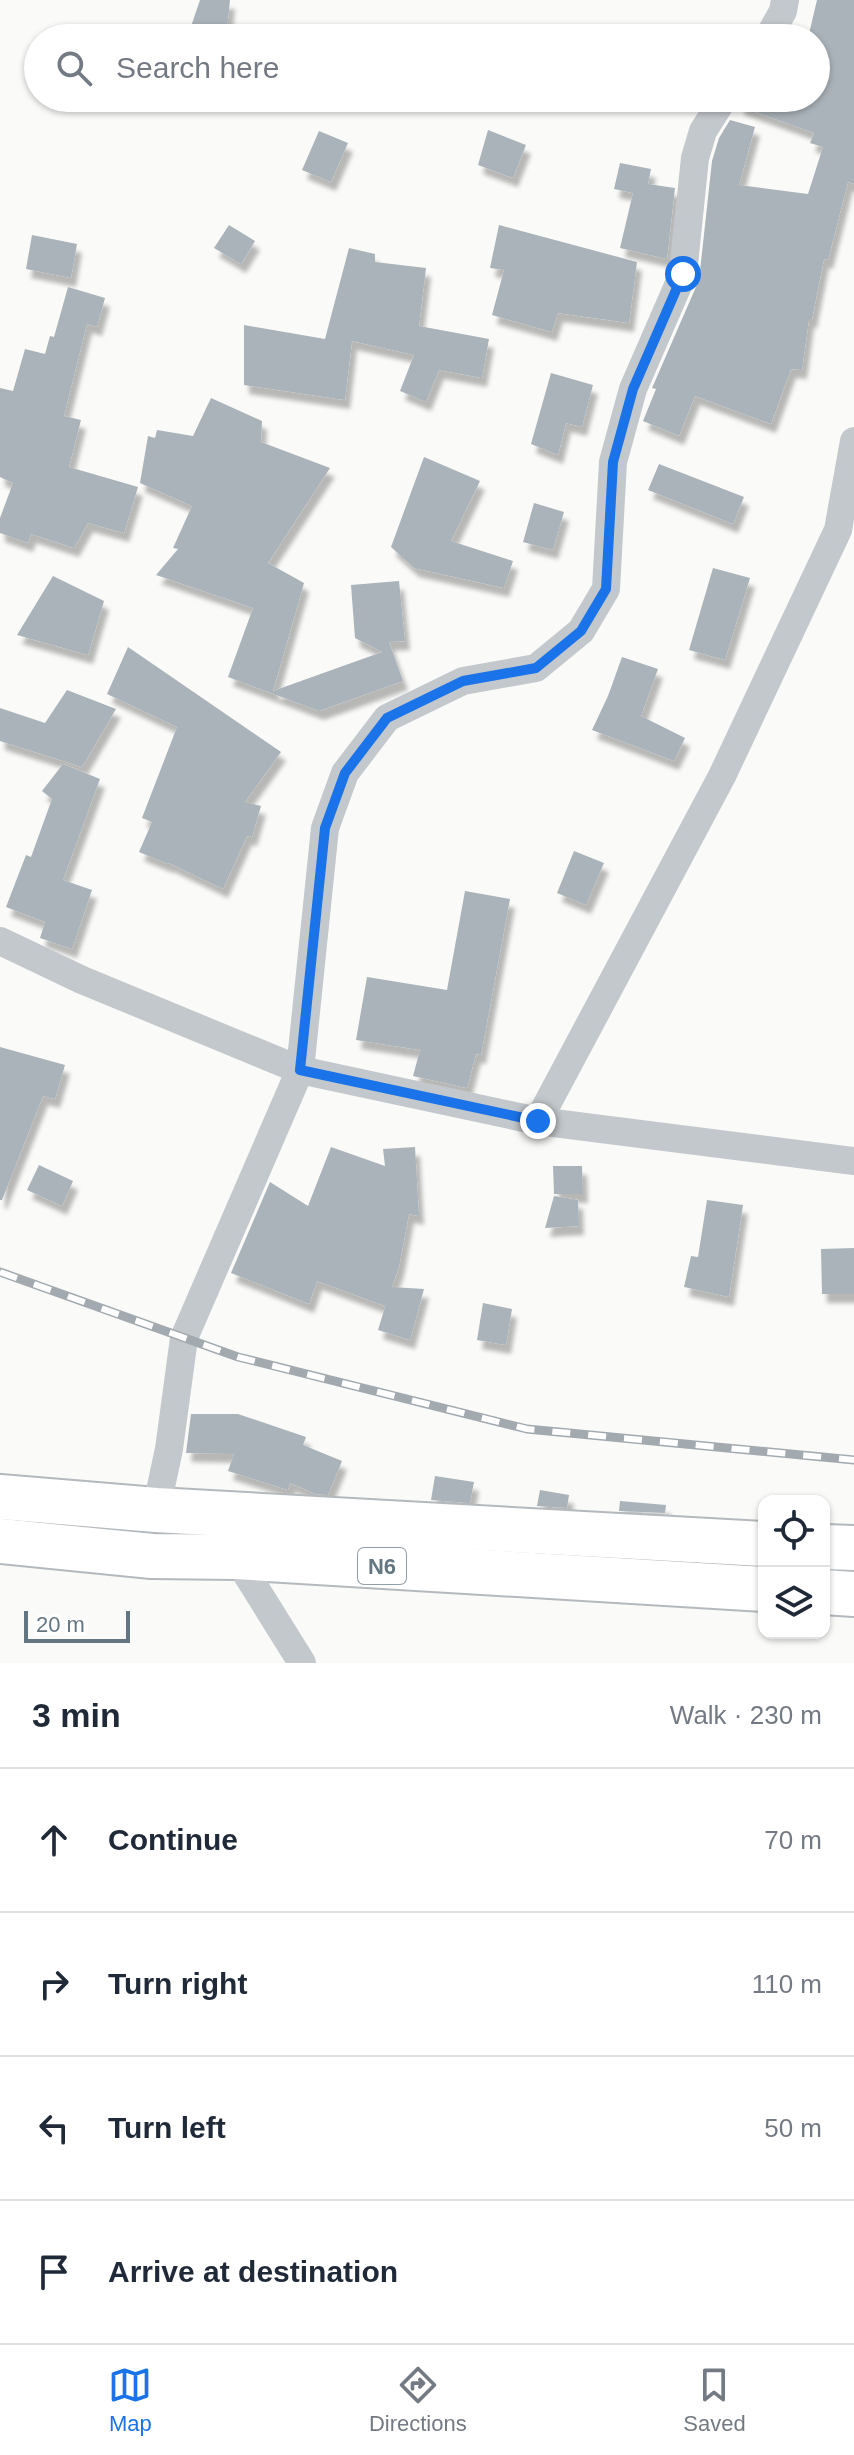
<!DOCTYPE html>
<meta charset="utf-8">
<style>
:root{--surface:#fff;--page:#f6f6f7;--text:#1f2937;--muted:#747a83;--line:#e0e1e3;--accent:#1a73e8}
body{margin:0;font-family:Arial,sans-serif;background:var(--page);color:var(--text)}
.controls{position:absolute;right:24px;bottom:24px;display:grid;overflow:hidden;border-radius:16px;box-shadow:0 2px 6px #0004}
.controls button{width:72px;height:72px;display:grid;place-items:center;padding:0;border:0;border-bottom:2px solid var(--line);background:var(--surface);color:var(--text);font:40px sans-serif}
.scale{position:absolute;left:24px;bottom:20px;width:106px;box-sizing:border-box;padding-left:8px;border:4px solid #657683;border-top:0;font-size:22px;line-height:28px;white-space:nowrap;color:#657683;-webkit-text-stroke:6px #fff;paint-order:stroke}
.stop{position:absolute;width:24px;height:24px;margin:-18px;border:6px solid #1a73e8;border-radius:50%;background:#fff}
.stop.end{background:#1a73e8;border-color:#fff;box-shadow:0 2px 8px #0008}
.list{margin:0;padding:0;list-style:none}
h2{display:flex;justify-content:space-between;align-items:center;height:104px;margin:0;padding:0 32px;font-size:34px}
h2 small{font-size:26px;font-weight:400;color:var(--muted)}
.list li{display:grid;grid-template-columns:52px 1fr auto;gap:24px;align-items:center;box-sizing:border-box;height:144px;padding:0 32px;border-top:2px solid var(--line)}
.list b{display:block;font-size:30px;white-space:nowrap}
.list em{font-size:26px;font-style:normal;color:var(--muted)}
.icon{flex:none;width:44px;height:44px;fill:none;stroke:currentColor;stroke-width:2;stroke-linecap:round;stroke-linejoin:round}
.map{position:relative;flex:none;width:854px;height:1663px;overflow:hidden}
.search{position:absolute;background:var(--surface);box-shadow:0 2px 6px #0004;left:24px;right:24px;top:24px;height:88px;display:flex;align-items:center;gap:20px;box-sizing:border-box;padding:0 28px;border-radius:44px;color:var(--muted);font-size:30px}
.sheet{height:680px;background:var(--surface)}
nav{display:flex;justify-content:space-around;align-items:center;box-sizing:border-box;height:112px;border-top:2px solid var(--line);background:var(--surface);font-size:22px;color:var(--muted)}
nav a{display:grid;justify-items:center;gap:4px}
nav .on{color:var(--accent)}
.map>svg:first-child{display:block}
.building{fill:#aab3b9;filter:url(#shadow)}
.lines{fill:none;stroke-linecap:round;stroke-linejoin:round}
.highway-casing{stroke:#b4b9bd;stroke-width:48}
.street{stroke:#c3c8cc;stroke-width:28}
.highway{stroke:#fff;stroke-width:44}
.rail-casing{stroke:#a2aab0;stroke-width:9}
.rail{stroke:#fff;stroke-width:6;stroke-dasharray:18;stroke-linecap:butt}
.route{stroke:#1a73e8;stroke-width:10}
.labels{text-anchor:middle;stroke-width:8;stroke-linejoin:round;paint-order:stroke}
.shield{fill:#fff;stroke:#939fa8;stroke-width:2}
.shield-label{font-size:22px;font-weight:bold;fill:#657683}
</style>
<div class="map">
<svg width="854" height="1663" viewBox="0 0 854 1663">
<defs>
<filter id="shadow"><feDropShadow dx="5" dy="9" stdDeviation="2" flood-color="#0004"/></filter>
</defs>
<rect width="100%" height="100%" fill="#fafaf8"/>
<g class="building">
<path d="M200,0h30l-4,38h-39z"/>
<path d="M817,0h37v184l-6,-2 -20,78 -4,-1 -12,60h-3l-7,51 -11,-1 -20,55 -76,-28 -16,40 -36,-15 13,-32 -4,-1 47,-108 13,-119 7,-23 11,-18 25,7 -16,58 69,9 15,-47 -13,-4 4,-10 -75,-27 2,-8h75v-60h-8z"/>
<path d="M488,130l38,15 -13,33 -35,-13z"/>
<path d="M319,131l29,12 -17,39 -29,-12z"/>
<path d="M620,163l31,6 -3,15 27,4 -8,71 -47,-11 13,-55 -19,-4z"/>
<path d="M229,225l26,16 -14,23 -27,-16z"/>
<path d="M499,225l138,37 -8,61 -71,-10 -6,19 -60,-17 12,-45 -14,-2z"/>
<path d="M32,235l45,9 -6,34 -45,-9z"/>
<path d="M349,248l26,6v8l51,6 -7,58 70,13 -7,39 -43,-8 -13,32 -26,-11 14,-36 -62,-14 -7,59 -101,-15v-60l81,14z"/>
<path d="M68,287l37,11 -8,29 -10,-3 -23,92 17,4 -12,47 69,20 -14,46 -36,-10 -14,25 -43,-14 -3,9 -28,-10v-15l13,-35 -13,-6v-89l13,3 12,-42 20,5 5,-18 4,1z"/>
<path d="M551,373l42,12 -11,42 -16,-4 -8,32 -27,-11z"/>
<path d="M211,398l51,23 -1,21 69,26 -62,95 36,20 -31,108 109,-39 -27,-14 -4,-53 48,-4 6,60 -16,1 14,39 -84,30 -91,-34 25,-69 -97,-33 22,-26 -5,-1 19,-42 -52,-23 8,-47 7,2 2,-8 36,6z"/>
<path d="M424,457l56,24 -29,60 62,20 -9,27 -90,-20 -23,-21z"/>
<path d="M659,464l85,33 -11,27 -85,-34z"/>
<path d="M534,503l30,9 -11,38 -30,-8z"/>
<path d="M713,568l37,10 -25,82 -36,-10z"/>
<path d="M53,576l51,25 -16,54 -71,-20z"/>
<path d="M128,647l153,105 -36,50 16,4 -9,31 -5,-1 -24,53 -54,-26 -1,1 -29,-12 13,-30 -10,-4 35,-91 -70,-33z"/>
<path d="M622,657l36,12 -17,47 44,22 -11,23 -82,-31 16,-34z"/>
<path d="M67,690l49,19 -34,58 -82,-26v-33l45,15z"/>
<path d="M63,764l37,15 -37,101 29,10 -20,59 -32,-11 5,-16 -39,-15 20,-52 5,2 21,-58 -10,-8z"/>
<path d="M574,851l30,12 -18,42 -29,-12z"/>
<path d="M465,891l45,8 -29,156 -5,-1 -9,34 -54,-12 7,-26 -64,-10 11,-63 80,13z"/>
<path d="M0,1047l65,18 -10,34 -12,-3 -41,104h-2z"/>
<path d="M331,1147l54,19 -2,-17 32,-2 4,69 -10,-2 -10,53 -7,20 32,2 -14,51 -32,-10 10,-33 -3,9 -68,-25 -8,23 -78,-31 39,-91 38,24z"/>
<path d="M39,1165l34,16 -11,25 -35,-16z"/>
<path d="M553,1166h29l1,28h-29z"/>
<path d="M554,1196l24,4 1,26 -34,2z"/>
<path d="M707,1200l36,5 -14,92 -45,-10 7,-31 7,1z"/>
<path d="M854,1248v46h-32l-1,-45z"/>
<path d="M483,1303l29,6 -6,36 -29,-5z"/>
<path d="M191,1414h47l68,23 -3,8 39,16 -14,34 -12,-1 -26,-11 -2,7 -60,-19 6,-17 -48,-1z"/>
<path d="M435,1476l39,6 -4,21 -39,-3z"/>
<path d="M540,1490l29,5 -2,13 -30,-2z"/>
<path d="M620,1501l46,4 -1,8 -46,-2z"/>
</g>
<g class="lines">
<defs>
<g id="highway">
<path d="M0,1497l156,13 608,34"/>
<path d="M0,1541l152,15 84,1 528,32"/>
<path d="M824,1547l30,1"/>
<path d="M824,1592l30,2"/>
</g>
</defs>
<use href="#highway" class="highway-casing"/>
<g class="street">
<path d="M768,38l15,-27 2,-11"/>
<path d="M0,941l82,39 218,90 238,51 316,40"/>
<path d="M538,1121l184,-345 116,-246 16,-89"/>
<path d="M156,1510l13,-61 15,-111 116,-268 25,-242 20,-55 42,-55 76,-37 73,-13 45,-37 25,-42 7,-127 20,-73 50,-115 12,-116 8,-27 21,-33"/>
<path d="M236,1557l66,106"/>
</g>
<use href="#highway" class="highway"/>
<defs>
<path id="rail" d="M0,1272l238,85 289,72 327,31"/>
</defs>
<use href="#rail" class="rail-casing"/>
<use href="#rail" class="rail"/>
</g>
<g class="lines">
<path class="route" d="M538,1121l-238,-51 25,-242 20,-55 42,-55 76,-37 73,-13 45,-37 25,-42 7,-127 20,-73 50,-115"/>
</g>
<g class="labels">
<rect class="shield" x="358" y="1548" width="48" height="36" rx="6"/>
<g class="shield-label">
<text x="382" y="1574">N6</text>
</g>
</g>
</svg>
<div class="controls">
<button><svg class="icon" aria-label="locate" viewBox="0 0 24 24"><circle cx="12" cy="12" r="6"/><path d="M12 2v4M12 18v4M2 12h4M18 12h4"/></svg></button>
<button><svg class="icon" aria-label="layers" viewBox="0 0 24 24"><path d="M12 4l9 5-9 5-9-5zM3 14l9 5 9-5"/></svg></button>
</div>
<div class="scale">20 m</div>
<div class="stop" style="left:683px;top:274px"></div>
<div class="stop end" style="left:538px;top:1121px"></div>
<div class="search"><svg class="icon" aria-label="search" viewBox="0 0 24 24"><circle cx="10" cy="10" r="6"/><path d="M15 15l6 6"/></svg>Search here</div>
</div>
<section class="sheet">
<h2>3 min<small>Walk · 230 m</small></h2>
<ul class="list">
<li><svg class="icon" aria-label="ahead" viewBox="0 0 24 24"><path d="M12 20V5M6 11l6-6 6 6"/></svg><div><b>Continue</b></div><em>70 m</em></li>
<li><svg class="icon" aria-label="right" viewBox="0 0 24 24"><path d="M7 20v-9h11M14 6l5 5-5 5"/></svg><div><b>Turn right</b></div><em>110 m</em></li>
<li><svg class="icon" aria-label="left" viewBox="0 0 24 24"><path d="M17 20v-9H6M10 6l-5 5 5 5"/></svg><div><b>Turn left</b></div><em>50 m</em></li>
<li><svg class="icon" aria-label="arrive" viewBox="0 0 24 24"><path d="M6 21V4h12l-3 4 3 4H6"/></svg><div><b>Arrive at destination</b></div></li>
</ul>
</section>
<nav>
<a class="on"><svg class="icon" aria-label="map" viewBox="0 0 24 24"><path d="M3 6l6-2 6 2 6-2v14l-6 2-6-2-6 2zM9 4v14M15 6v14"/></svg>Map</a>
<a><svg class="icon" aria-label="directions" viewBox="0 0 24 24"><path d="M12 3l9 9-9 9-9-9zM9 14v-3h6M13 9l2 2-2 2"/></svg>Directions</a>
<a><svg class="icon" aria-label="saved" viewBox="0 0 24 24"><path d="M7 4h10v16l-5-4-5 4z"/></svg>Saved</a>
</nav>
